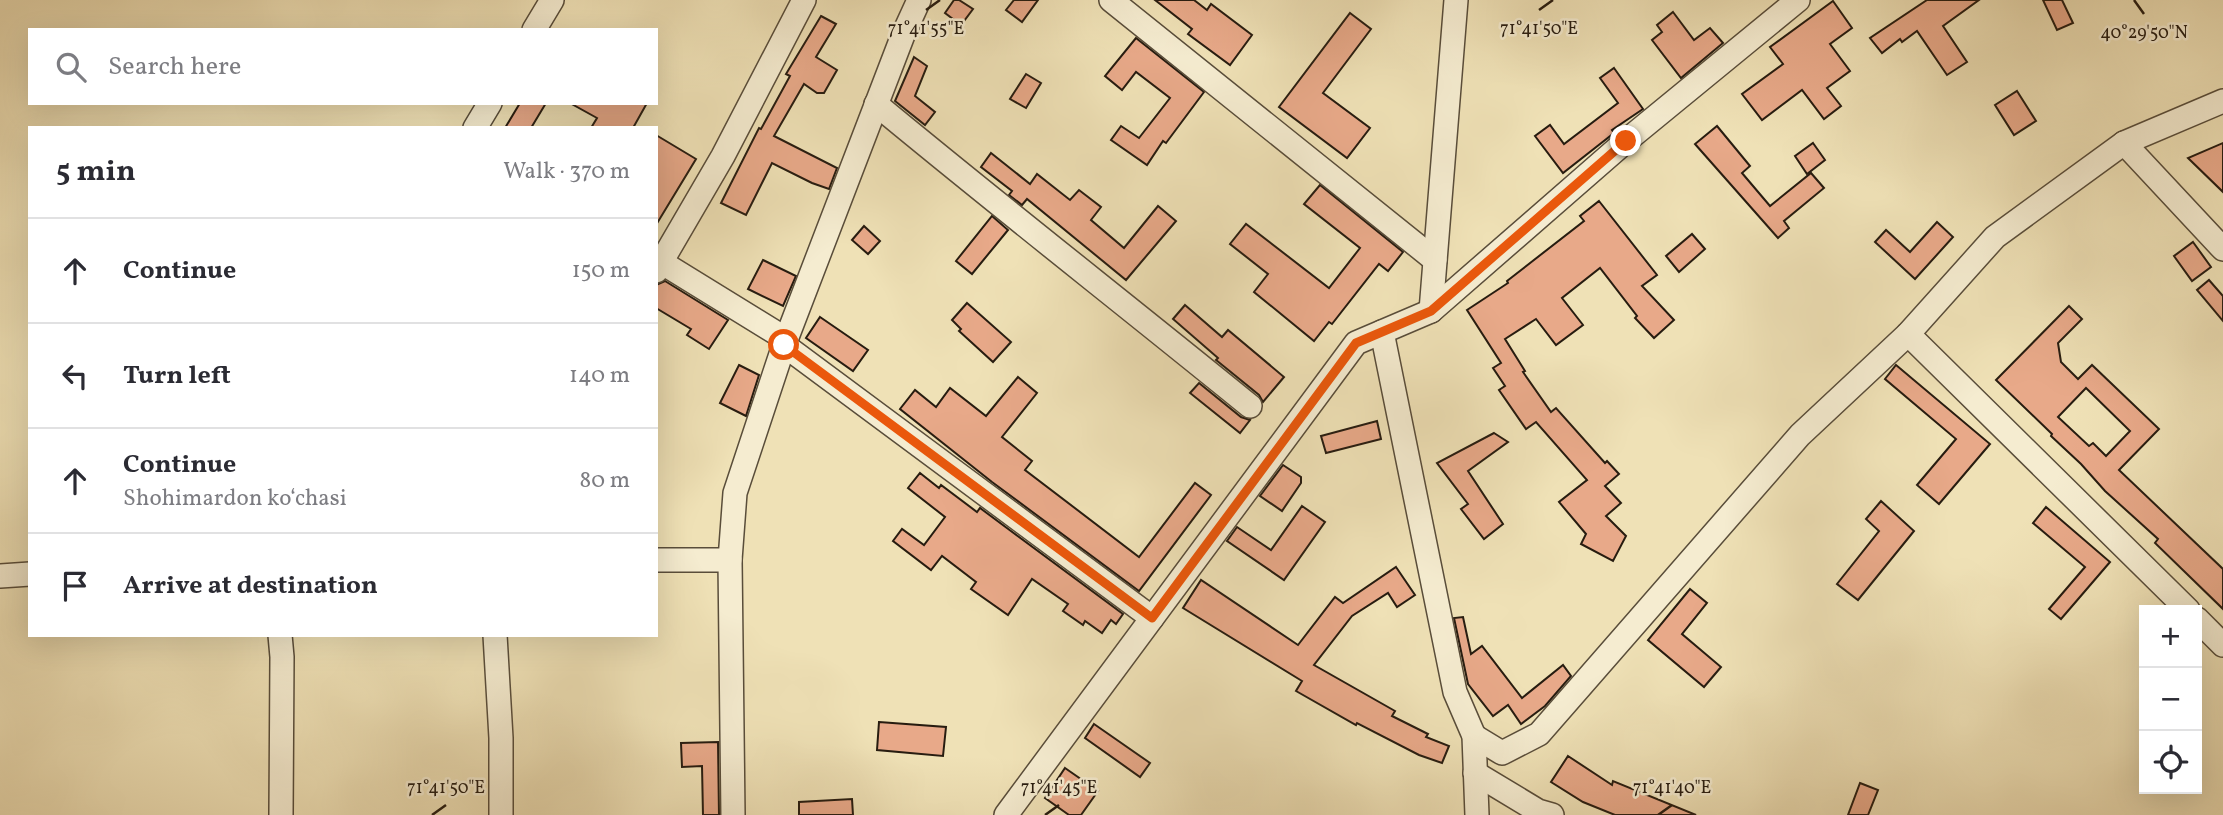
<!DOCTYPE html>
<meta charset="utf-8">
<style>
:root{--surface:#fff;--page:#f2f2f3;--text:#2b2b33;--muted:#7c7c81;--line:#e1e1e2}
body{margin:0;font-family:Vollkorn,serif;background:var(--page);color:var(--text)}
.controls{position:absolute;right:21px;bottom:21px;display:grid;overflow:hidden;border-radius:0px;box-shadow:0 7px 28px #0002}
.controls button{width:63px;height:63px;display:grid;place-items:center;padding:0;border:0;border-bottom:2px solid var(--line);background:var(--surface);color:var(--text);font:35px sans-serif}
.stop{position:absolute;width:21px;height:21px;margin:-16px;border:5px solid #ea580c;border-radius:50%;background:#fff}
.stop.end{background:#ea580c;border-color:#fff;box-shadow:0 2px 7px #0008}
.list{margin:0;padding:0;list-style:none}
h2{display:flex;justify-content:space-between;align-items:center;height:91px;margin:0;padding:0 28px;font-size:30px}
h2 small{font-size:23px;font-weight:400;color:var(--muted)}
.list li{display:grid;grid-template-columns:46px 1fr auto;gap:21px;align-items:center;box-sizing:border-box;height:105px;padding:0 28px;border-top:2px solid var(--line)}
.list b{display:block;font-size:26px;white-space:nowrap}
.list p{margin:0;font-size:23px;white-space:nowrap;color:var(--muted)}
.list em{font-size:23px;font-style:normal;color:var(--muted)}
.icon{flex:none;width:38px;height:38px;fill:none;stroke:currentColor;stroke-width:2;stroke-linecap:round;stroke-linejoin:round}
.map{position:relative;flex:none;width:2223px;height:815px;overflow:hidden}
.search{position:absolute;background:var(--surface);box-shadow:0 7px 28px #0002;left:28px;top:28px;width:630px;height:77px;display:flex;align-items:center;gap:18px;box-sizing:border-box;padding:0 24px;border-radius:0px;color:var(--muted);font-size:26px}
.panel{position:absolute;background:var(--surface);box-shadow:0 7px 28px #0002;left:28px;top:126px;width:630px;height:511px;border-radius:0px}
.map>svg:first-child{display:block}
.building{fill:#e8a989;stroke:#271c10;stroke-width:2;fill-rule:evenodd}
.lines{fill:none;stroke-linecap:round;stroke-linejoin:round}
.street-casing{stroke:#594d3a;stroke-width:26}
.street{stroke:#f5ecd0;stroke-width:23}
.route{stroke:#ea580c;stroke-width:9}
.ticks{fill:none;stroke:#271c10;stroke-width:2.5}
.ticks-label{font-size:18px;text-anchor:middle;fill:#271c10;stroke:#f5ecd0;stroke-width:5;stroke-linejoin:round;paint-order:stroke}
</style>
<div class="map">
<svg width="2223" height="815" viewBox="0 0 2223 815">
<rect width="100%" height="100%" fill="#efe1b6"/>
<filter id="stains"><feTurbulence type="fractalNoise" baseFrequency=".00286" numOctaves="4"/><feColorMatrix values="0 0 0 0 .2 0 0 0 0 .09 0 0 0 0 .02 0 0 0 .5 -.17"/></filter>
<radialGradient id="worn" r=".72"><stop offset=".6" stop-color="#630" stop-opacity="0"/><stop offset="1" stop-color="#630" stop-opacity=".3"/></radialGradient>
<g class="building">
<path d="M954,0h5l14,9 -12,16 -16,-12z"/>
<path d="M1014,0h24l-16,22 -16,-12z"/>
<path d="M1155,0h39l13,10 4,-6 41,31 -22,30 -42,-31 4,-5z"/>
<path d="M1927,0h52l-36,26 24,36 -20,13 -30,-44 -15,11 -2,-3 -18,14 -12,-15z"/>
<path d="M2043,0h19l11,23 -16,7z"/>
<path d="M1833,1l19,27 -22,16 20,27 -23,17 14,18 -17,13 -22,-29 -40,30 -20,-26 41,-30 -13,-17z"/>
<path d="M1673,12l21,28 16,-12 13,15 -42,35 -29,-38 10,-8 -5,-7z"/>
<path d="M1350,13l21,16 -48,64 47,35 -23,30 -68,-51z"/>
<path d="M821,16l15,8 -20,33 21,13 -13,23h-7l-13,-9 -30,52 63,32 -8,21 -17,-6 -40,-20 -26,52 -25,-12 38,-75 2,1 29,-53 -4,-2z"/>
<path d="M1136,38l68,54 -38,51 -3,-2 -16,24 -36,-25 10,-14 18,12 31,-40 -34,-26 -14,18 -17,-14z"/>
<path d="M914,57l13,9 -12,30 20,16 -10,13 -30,-24z"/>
<path d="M1614,68l29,41 -31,21 2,3 -51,40 -28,-37 15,-11 14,19 54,-41 -18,-25z"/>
<path d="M1026,74l15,9 -15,25 -16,-9z"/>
<path d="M2017,91l19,30 -22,14 -19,-30z"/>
<path d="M520,103h26l-15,25h-26z"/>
<path d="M570,103h77l-14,25h-42l6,-10z"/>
<path d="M1717,126l33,40 -8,7 28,33 41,-33 13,15 -40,33 5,7 -11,10 -83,-94z"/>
<path d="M656,135l40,24 -40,66z"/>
<path d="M1813,143l12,17 -18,14 -12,-18z"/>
<path d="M2223,143v49l-35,-34z"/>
<path d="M991,153l39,31 7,-10 33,26 9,-10 22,17 -10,13 33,28 34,-42 18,15 -50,59 -99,-81 -5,6 -13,-10 3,-4 -31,-24z"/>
<path d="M1320,185l83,67 -15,19 -9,-7 -47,60 -3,-2 -15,19 -60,-49 14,-18 -38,-30 16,-20 83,64 31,-40 -56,-44z"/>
<path d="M1599,201l58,74 -15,11 32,34 -20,18 -19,-20 2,-2 -37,-48 -38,30 21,27 -27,20 -20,-26 -31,20 20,32 -2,1 28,40 5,-4 49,55 2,-2 12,13 -14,12 16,17 -15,13 20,20 -13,25 -32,-17 5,-10 -27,-32 28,-22 -51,-58 -10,7 -27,-39 6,-4 -12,-18 8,-5 -34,-53 41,-27 -1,-2 77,-60 -4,-5z"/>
<path d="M992,216l16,14 -36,44 -16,-13z"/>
<path d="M1937,222l16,15 -38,42 -40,-37 11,-12 24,22z"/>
<path d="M864,226l16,15 -12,13 -16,-14z"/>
<path d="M1692,234l13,15 -26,23 -13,-16z"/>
<path d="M2193,242l18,25 -19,14 -18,-25z"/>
<path d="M763,260l33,16 -13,30 -35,-17z"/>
<path d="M2209,280l14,16v25l-26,-31z"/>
<path d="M665,281l63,39 -19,29 -22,-14 4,-6 -35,-21v-23z"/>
<path d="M967,303l44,39 -18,20 -34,-31 2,-2 -9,-9z"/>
<path d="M1185,305l37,32 6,-7 56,47 -21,25 -4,-7 -43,-35 2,-2 -45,-39z"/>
<path d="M2069,306l13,13 -24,24 3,19 17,17 14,-14 67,64 -40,41 104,99v40l-68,-66 3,-4 -53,-48 -24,-27 -30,-28 1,-2 -56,-54zM2086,388l44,43 -24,25 -13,-13 -4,3 -31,-29z"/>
<path d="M820,317l48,33 -15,21 -47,-33z"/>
<path d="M739,365l20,10 -13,41 -26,-13z"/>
<path d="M1896,365l94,79 -51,60 -22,-19 39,-46 -71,-60z"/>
<path d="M1018,377l19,16 -35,44 30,24 -7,9 114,87 56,-74 16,12 -72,96 -147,-109 -92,-73 15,-19 21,17 14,-19 36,28z"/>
<path d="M1199,383l42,34 9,3 -10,13 -50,-40z"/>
<path d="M1377,421l4,18 -55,14 -5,-17z"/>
<path d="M1494,433l14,9 -40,29 35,53 -19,15 -23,-30 7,-5 -31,-41z"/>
<path d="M1283,465l18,12v6l-19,28 -22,-15z"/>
<path d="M920,473l19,15 2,-3 36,27 3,-4 143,106 -7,10 -5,-4 -9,13 -17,-12 -2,4 -20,-14 5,-7 -36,-25 -24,36 -37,-26 5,-7 -34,-26 -11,14 -38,-29 9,-12 22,16 21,-28 -37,-29z"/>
<path d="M1881,501l33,30 -56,69 -21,-16 42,-53 -13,-12z"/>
<path d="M1302,506l23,16 -41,58 -57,-39 10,-14 34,23z"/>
<path d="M2046,507l64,55 -49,57 -12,-10 36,-42 -52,-44z"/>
<path d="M1396,567l19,28 -18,12 -9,-14 -36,23 -38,49 81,46 -3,5 36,18 -2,3 23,9 -7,17 -23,-8 -62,-32 -1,2 -60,-34 6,-10 -119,-73 18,-28 97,65 37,-48 8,6z"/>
<path d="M1690,589l17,14 -25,31 39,33 -17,20 -56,-47z"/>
<path d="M1463,617l8,37 11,-8 40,52 41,-33 8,11 -26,30 -24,18 -13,-19 -15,11 -25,-32 -14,-66z"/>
<path d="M879,722l67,5 -3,29 -66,-6z"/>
<path d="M1094,724l56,39 -10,14 -55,-39z"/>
<path d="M718,742l1,73h-16l-1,-49 -20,1 -1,-24z"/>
<path d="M1568,756l44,29 1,-4 83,34h-81l-32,-13 -32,-20z"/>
<path d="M1065,768l33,23 -17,24h-12l-24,-17z"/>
<path d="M1860,783l18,7 -10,25h-20z"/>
<path d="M852,799l1,16h-54v-13z"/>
</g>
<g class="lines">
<defs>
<g id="street">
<path d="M1111,0l324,260"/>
<path d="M534,30l18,-30"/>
<path d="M876,104c123,102 250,201 374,302"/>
<path d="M475,128l15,-25"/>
<path d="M2124,143l99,106"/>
<path d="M656,259l130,80"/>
<path d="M656,271l67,-115 81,-156"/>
<path d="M1431,311l25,-311"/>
<path d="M1382,332l73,360 19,44 3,79"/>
<path d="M1908,334l280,276"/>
<path d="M784,345l368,273"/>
<path d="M656,560h74l3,255"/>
<path d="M730,560l5,-67 49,-148 119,-310 16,-35"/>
<path d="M0,576l30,-2"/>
<path d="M2197,619l26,26"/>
<path d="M280,635l2,22 -1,158"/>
<path d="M495,635l6,103v77"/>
<path d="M1474,736l28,17 37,-19 261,-299 108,-101 87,-97 129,-94 99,-42"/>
<path d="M1475,773l63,38 14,4"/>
<path d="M1006,815l350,-472 75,-32 195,-170 172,-141"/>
</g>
</defs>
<use href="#street" class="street-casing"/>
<use href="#street" class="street"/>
</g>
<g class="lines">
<path class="route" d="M784,345l368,273 204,-275 75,-32 195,-170"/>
</g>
<path class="ticks" d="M2134,0l10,14M926,10l14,-10M1539,10l14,-10M432,815l14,-10M1045,815l14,-10M1658,815l14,-10"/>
<g class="ticks-label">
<text x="1539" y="34">71°41'50"E</text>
<text x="926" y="34">71°41'55"E</text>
<text x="2144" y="38">40°29'50"N</text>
<text x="446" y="793">71°41'50"E</text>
<text x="1059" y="793">71°41'45"E</text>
<text x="1672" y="793">71°41'40"E</text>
</g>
<rect width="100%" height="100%" filter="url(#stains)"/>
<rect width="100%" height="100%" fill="url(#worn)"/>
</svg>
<div class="controls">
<button>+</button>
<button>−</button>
<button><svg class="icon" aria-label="locate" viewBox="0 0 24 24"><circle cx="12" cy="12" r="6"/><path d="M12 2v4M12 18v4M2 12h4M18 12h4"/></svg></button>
</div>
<div class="stop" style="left:784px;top:345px"></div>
<div class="stop end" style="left:1626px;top:141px"></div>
<div class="search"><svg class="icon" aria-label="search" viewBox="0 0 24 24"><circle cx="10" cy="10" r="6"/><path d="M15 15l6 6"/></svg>Search here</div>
<section class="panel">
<h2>5 min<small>Walk · 370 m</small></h2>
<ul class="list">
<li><svg class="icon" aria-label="ahead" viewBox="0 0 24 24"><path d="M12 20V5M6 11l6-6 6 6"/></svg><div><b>Continue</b></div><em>150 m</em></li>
<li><svg class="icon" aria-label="left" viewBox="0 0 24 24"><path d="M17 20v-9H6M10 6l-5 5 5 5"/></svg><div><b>Turn left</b></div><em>140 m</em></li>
<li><svg class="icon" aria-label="ahead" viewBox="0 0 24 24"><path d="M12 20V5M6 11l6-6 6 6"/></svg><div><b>Continue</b><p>Shohimardon koʻchasi</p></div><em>80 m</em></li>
<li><svg class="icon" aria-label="arrive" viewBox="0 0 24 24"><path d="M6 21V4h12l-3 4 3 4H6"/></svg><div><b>Arrive at destination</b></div></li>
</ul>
</section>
</div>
